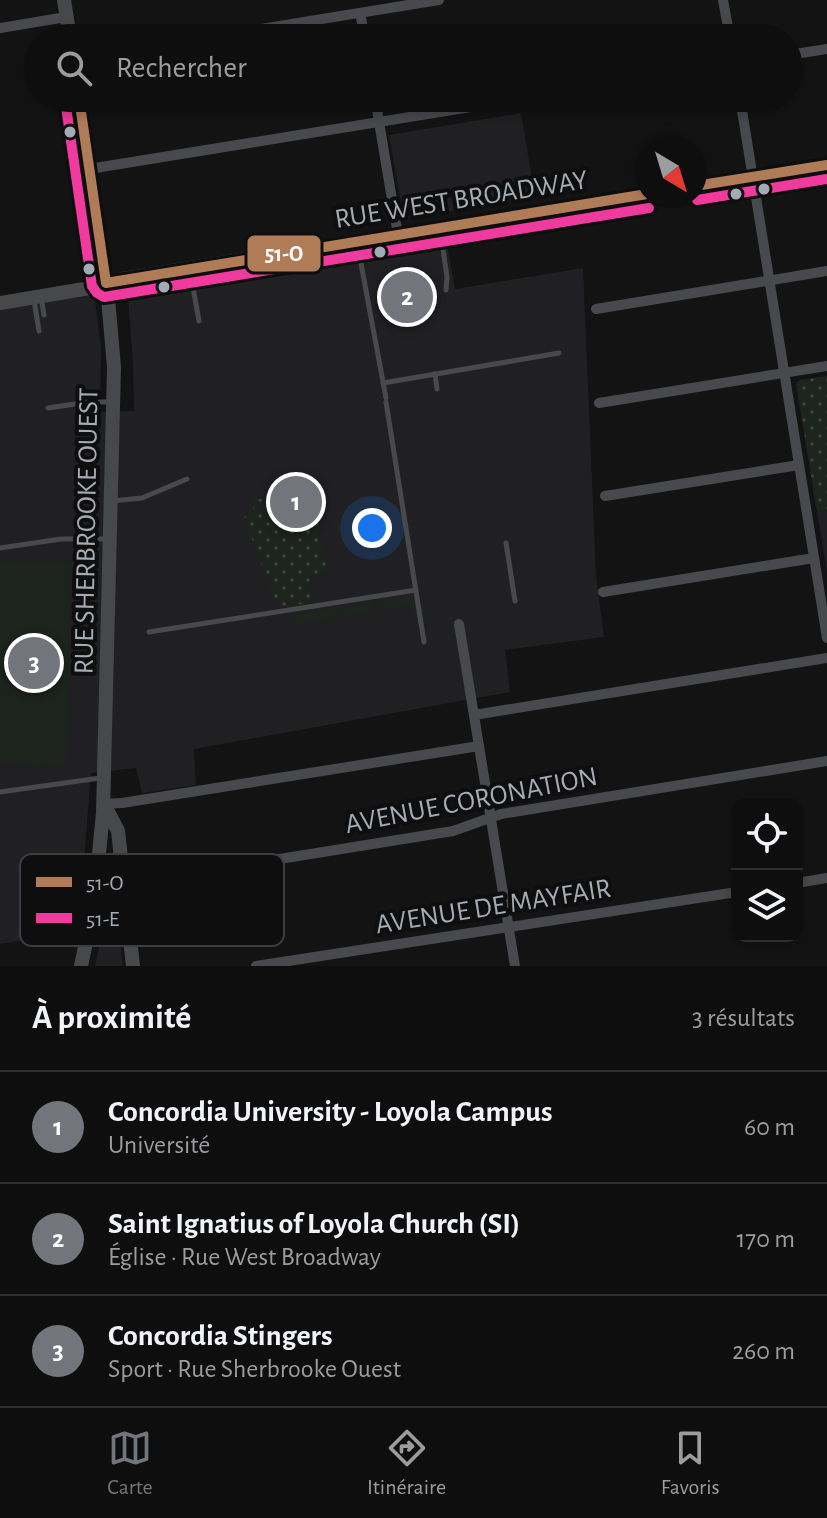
<!DOCTYPE html>
<html lang="fr">
<meta charset="utf-8">
<style>
:root{--surface:#0e0e0f;--page:#1c1c1d;--text:#f1f3f6;--muted:#9b9c9e;--line:#2e2e2f;--accent:#72767c}
body{margin:0;font-family:"Alegreya Sans",sans-serif;background:var(--page);color:var(--text)}
.controls{position:absolute;right:24px;bottom:24px;display:grid;overflow:hidden;border-radius:16px;box-shadow:0 4px 12px #0003}
.controls button{width:72px;height:72px;display:grid;place-items:center;padding:0;border:0;border-bottom:2px solid var(--line);background:var(--surface);color:var(--text);font:40px sans-serif}
.compass{position:absolute;left:635px;top:136px;width:72px;height:72px;border-radius:50%;background:var(--surface);box-shadow:0 4px 12px #0003;rotate:142deg}
.you{position:absolute;left:372px;top:528px;width:28px;height:28px;margin:-20px;border:6px solid #fff;border-radius:50%;background:#1a73e8;box-shadow:0 0 0 12px #1a73e833}
.badge{display:grid;place-items:center;width:52px;height:52px;border-radius:50%;background:var(--accent);color:#fff;font-size:26px;font-weight:700}
.pin{position:absolute;translate:-50% -50%;border:4px solid #fff;box-shadow:0 2px 8px #0006}
.list{margin:0;padding:0;list-style:none}
h2{display:flex;justify-content:space-between;align-items:center;height:104px;margin:0;padding:0 32px;font-size:34px}
h2 small{font-size:26px;font-weight:400;color:var(--muted)}
.list li{display:grid;grid-template-columns:52px 1fr auto;gap:24px;align-items:center;box-sizing:border-box;height:112px;padding:0 32px;border-top:2px solid var(--line)}
.list b{display:block;font-size:30px;white-space:nowrap}
.list p{margin:0;font-size:26px;white-space:nowrap;color:var(--muted)}
.list em{font-size:26px;font-style:normal;color:var(--muted)}
.icon{flex:none;width:44px;height:44px;fill:none;stroke:currentColor;stroke-width:2;stroke-linecap:round;stroke-linejoin:round}
.map{position:relative;flex:none;width:827px;height:966px;overflow:hidden}
.search{position:absolute;background:var(--surface);box-shadow:0 4px 12px #0003;left:24px;right:24px;top:24px;height:88px;display:flex;align-items:center;gap:20px;box-sizing:border-box;padding:0 28px;border-radius:44px;color:var(--muted);font-size:30px}
.sheet{height:440px;background:var(--surface)}
nav{display:flex;justify-content:space-around;align-items:center;box-sizing:border-box;height:112px;border-top:2px solid var(--line);background:var(--surface);font-size:22px;color:var(--muted)}
nav a{display:grid;justify-items:center;gap:4px}
nav .on{color:var(--accent)}
.map>svg:first-child{display:block}
.built{fill:#202022}
.green{fill:#1d241e}
.park{fill:url(#park-dots)}
.lines{fill:none;stroke-linecap:round;stroke-linejoin:round}
.lane{stroke:#48494c;stroke-width:5}
.street{stroke:#48494c;stroke-width:10}
.secondary{stroke:#47484a;stroke-width:14}
.bus-1-casing{stroke:#0e0e0f;stroke-width:16}
.bus-2-casing{stroke:#0e0e0f;stroke-width:16}
.bus-1{stroke:#b07c57;stroke-width:10}
.bus-2{stroke:#f13a9d;stroke-width:10}
.bus-dot{fill:#a5abb4;stroke:#0e0e0f;stroke-width:3}
.labels{text-anchor:middle;stroke-width:8;stroke-linejoin:round;paint-order:stroke}
.street-label{font-size:28px;fill:#a5abb4;stroke:#0e0e0f}
.key{fill:#0e0e0f;stroke:#3b3d41;stroke-width:2}
.key-label{font-size:22px;fill:#a5abb4}
.line-badge{stroke:#0e0e0f;stroke-width:3}
.badge-label{font-size:22px;text-anchor:middle;font-weight:bold;fill:#fff}
</style>
<div class="map">
<svg width="827" height="966" viewBox="0 0 827 966">
<defs>
<pattern id="park-dots" width="8" height="8" patternUnits="userSpaceOnUse" patternTransform="scale(2)"><rect width="8" height="8" fill="#1d241e"/><path d="M2 2h.1M6 6h.1" fill="none" stroke="#3b413c" stroke-width="1.8" stroke-linecap="round"/></pattern>
</defs>
<rect width="100%" height="100%" fill="#131314"/>
<g class="built">
<path d="M521,113l14,84 -131,22 -15,-84z"/>
<path d="M446,239l9,50 128,-21 13,308 8,61 -99,13 5,42 -316,57 2,36 -54,8 -6,-25 -45,5 -7,87 -4,1v4h3l-7,67 -76,12v-635l92,-14 3,5 6,47 -1,65 34,-1 -1,-48 -5,-66z"/>
<path d="M827,510v62l-10,-60z"/>
<path d="M117,914l6,52h-28l12,-51z"/>
</g>
<g class="green">
<path d="M0,562l70,1 -4,202 -66,-2z"/>
<path d="M409,597l6,2 4,26 -2,1 -5,-21 -33,5 -1,-8z"/>
<path d="M372,602l2,9 -31,5 -2,-9z"/>
<path d="M335,608l2,9 -41,7 -5,-2v-7z"/>
</g>
<g class="park">
<path d="M827,376v134l-10,2 -21,-128 4,-4z"/>
<path d="M322,489l3,15 -7,27 9,39 -18,6 3,26 -27,5 -10,-7 -31,-83 10,-5 -2,-12z"/>
</g>
<g class="lines">
<g class="lane">
<path d="M440,228l7,49 -1,13"/>
<path d="M357,242l29,156"/>
<path d="M190,271l9,50"/>
<path d="M41,296l3,19"/>
<path d="M34,300l5,31"/>
<path d="M435,374l2,15"/>
<path d="M383,383l176,-30"/>
<path d="M386,402l38,240"/>
<path d="M48,408l40,-6h23"/>
<path d="M112,501l30,-3 45,-19"/>
<path d="M506,543l9,58"/>
<path d="M0,548l61,-9h45"/>
<path d="M149,632l267,-42"/>
<path d="M0,792l100,-14"/>
<path d="M92,924l34,4"/>
</g>
<g class="street">
<path d="M723,0l7,38"/>
<path d="M360,13l5,25"/>
<path d="M0,28l66,-11"/>
<path d="M205,38l234,-38"/>
<path d="M789,55l38,-6"/>
<path d="M375,98l23,137"/>
<path d="M740,98l87,540"/>
<path d="M89,169l437,-71"/>
<path d="M596,309l231,-38"/>
<path d="M599,403l228,-37"/>
<path d="M605,496l194,-31"/>
<path d="M603,592l211,-34"/>
<path d="M459,624l56,342"/>
<path d="M474,715l353,-57"/>
<path d="M104,804l18,-1 357,-57"/>
<path d="M797,883l30,-5"/>
<path d="M125,884l328,-53 48,-17 326,-53"/>
<path d="M256,966l481,-74"/>
</g>
<g class="secondary">
<path d="M64,0l6,38"/>
<path d="M79,98l28,189 7,80 -11,446 -9,91 -13,62"/>
<path d="M695,186l132,-21"/>
<path d="M0,303l90,-15 33,-9 524,-85"/>
<path d="M104,804l14,27 15,135"/>
</g>
<defs>
<g id="bus-1">
<path d="M79,98l27,185 541,-89"/>
<path d="M695,186l132,-21"/>
</g>
<g id="bus-2">
<path d="M65,100l27,186 5,7 7,4 545,-89"/>
<path d="M697,200l130,-21"/>
</g>
</defs>
<use href="#bus-1" class="bus-1-casing"/>
<use href="#bus-2" class="bus-2-casing"/>
<use href="#bus-1" class="bus-1"/>
<use href="#bus-2" class="bus-2"/>
</g>
<g class="bus-dot">
<circle cx="70" cy="132" r="7"/>
<circle cx="764" cy="189" r="7"/>
<circle cx="736" cy="194" r="7"/>
<circle cx="380" cy="252" r="7"/>
<circle cx="89" cy="269" r="7"/>
<circle cx="164" cy="287" r="7"/>
</g>
<g class="labels">
<g class="street-label">
<text transform="translate(461 198) rotate(-9)" y="10">RUE WEST BROADWAY</text>
<text transform="translate(85 531) rotate(-89)" y="10">RUE SHERBROOKE OUEST</text>
<text transform="translate(471 799) rotate(-11)" y="10">AVENUE CORONATION</text>
<text transform="translate(493 905) rotate(-9)" y="10">AVENUE DE MAYFAIR</text>
</g>
</g>
<rect x="20" y="854" width="264" height="92" rx="12" class="key"/>
<rect x="36" y="877" width="36" height="10" fill="#b07c57"/>
<rect x="36" y="913" width="36" height="10" fill="#f13a9d"/>
<g class="key-label">
<text x="86" y="890">51-O</text>
<text x="86" y="926">51-E</text>
</g>
<rect class="line-badge" x="246" y="234" width="76" height="39" rx="8" fill="#b07c57"/>
<g class="badge-label">
<text x="284" y="261">51-O</text>
</g>
</svg>
<div class="controls">
<button><svg class="icon" aria-label="locate" viewBox="0 0 24 24"><circle cx="12" cy="12" r="6"/><path d="M12 2v4M12 18v4M2 12h4M18 12h4"/></svg></button>
<button><svg class="icon" aria-label="layers" viewBox="0 0 24 24"><path d="M12 4l9 5-9 5-9-5zM3 14l9 5 9-5"/></svg></button>
</div>
<svg class="compass" viewBox="-18 -18 36 36"><path d="M0-13l5 13h-10z" fill="#e53935"/><path d="M0 13l5-13h-10z" fill="#9b9c9e"/></svg>
<div class="you"></div>
<div class="pin badge" style="left:296px;top:502px">1</div>
<div class="pin badge" style="left:407px;top:297px">2</div>
<div class="pin badge" style="left:34px;top:663px">3</div>
<div class="search"><svg class="icon" aria-label="search" viewBox="0 0 24 24"><circle cx="10" cy="10" r="6"/><path d="M15 15l6 6"/></svg>Rechercher</div>
</div>
<section class="sheet">
<h2>À proximité<small>3 résultats</small></h2>
<ul class="list">
<li><span class="badge">1</span><div><b>Concordia University - Loyola Campus</b><p>Université</p></div><em>60 m</em></li>
<li><span class="badge">2</span><div><b>Saint Ignatius of Loyola Church (SI)</b><p>Église · Rue West Broadway</p></div><em>170 m</em></li>
<li><span class="badge">3</span><div><b>Concordia Stingers</b><p>Sport · Rue Sherbrooke Ouest</p></div><em>260 m</em></li>
</ul>
</section>
<nav>
<a class="on"><svg class="icon" aria-label="map" viewBox="0 0 24 24"><path d="M3 6l6-2 6 2 6-2v14l-6 2-6-2-6 2zM9 4v14M15 6v14"/></svg>Carte</a>
<a><svg class="icon" aria-label="directions" viewBox="0 0 24 24"><path d="M12 3l9 9-9 9-9-9zM9 14v-3h6M13 9l2 2-2 2"/></svg>Itinéraire</a>
<a><svg class="icon" aria-label="saved" viewBox="0 0 24 24"><path d="M7 4h10v16l-5-4-5 4z"/></svg>Favoris</a>
</nav>
